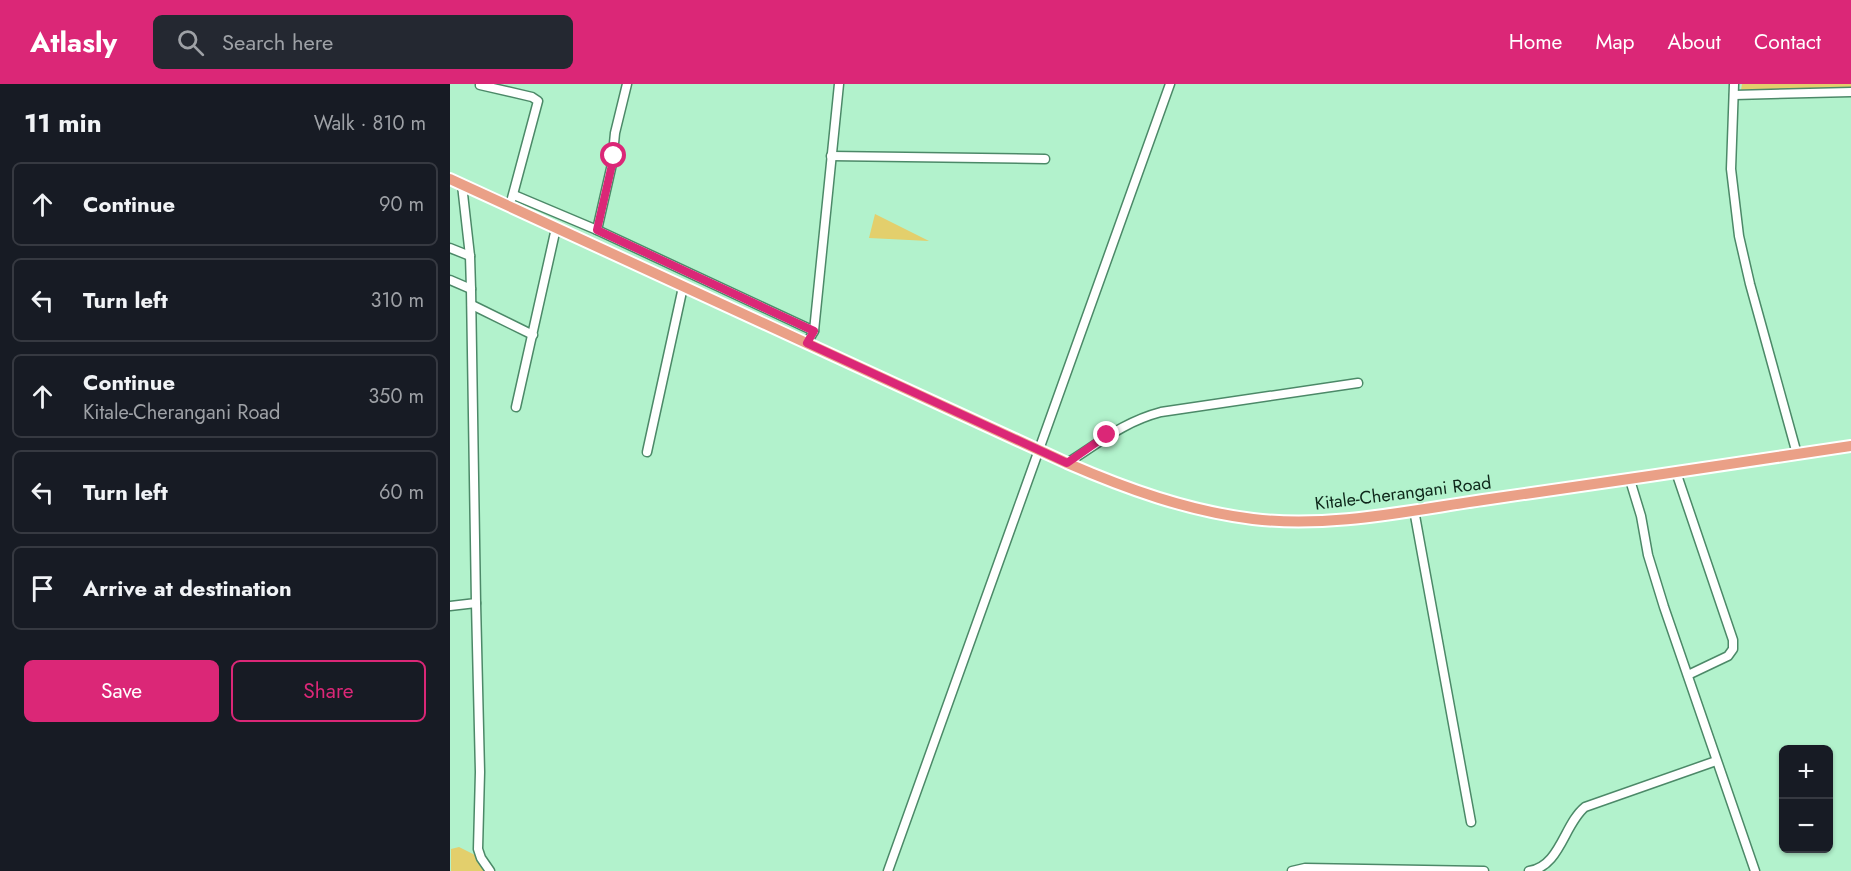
<!DOCTYPE html>
<meta charset="utf-8">
<style>
:root{--surface:#171b24;--page:#242831;--text:#f1f3f6;--muted:#9ea1a6;--line:#363941;--accent:#db2777}
body{margin:0;font-family:Jost,sans-serif;background:var(--page);color:var(--text)}
.controls{position:absolute;right:18px;bottom:18px;display:grid;overflow:hidden;border-radius:9px;box-shadow:0 2px 4px #0004}
.controls button{width:54px;height:54px;display:grid;place-items:center;padding:0;border:0;border-bottom:2px solid var(--line);background:var(--surface);color:var(--text);font:30px sans-serif}
.stop{position:absolute;width:18px;height:18px;margin:-14px;border:4px solid #db2777;border-radius:50%;background:#fff}
.stop.end{background:#db2777;border-color:#fff;box-shadow:0 2px 6px #0008}
.list{margin:0;padding:0;list-style:none}
h2{display:flex;justify-content:space-between;align-items:center;height:78px;margin:0;padding:0 24px;font-size:26px}
h2 small{font-size:20px;font-weight:400;color:var(--muted)}
.list li{display:grid;grid-template-columns:39px 1fr auto;gap:18px;align-items:center;box-sizing:border-box;height:84px;margin:0 12px 12px;padding:0 12px;border:2px solid var(--line);border-radius:9px}
.list b{display:block;font-size:22px;white-space:nowrap}
.list p{margin:0;font-size:20px;white-space:nowrap;color:var(--muted)}
.list em{font-size:20px;font-style:normal;color:var(--muted)}
.actions{display:flex;gap:12px;padding:18px 24px}
.actions a{flex:1;padding:14px 0;border:2px solid var(--accent);border-radius:9px;text-align:center;font-size:21px;color:var(--accent)}
.actions .main{background:var(--accent);color:#fff}
.icon{flex:none;width:33px;height:33px;fill:none;stroke:currentColor;stroke-width:2;stroke-linecap:round;stroke-linejoin:round}
.map{position:relative;flex:none;width:1401px;height:787px;overflow:hidden}
header{display:flex;align-items:center;gap:36px;box-sizing:border-box;height:84px;padding:0 30px;background:var(--accent);color:#fff}
header strong{font-size:28px}
nav{display:flex;gap:33px;margin-inline-start:auto;font-size:21px}
.search{width:420px;height:54px;background:var(--page);display:flex;align-items:center;gap:15px;box-sizing:border-box;padding:0 21px;border-radius:9px;color:var(--muted);font-size:22px}
main{display:flex}
aside{flex:1;background:var(--surface)}
.map>svg:first-child{display:block}
.green{fill:#e3cf6c}
.lines{fill:none;stroke-linecap:round;stroke-linejoin:round}
.minor-casing{stroke:#4c8968;stroke-width:11}
.major-casing{stroke:#fff;stroke-width:14}
.minor{stroke:#fff;stroke-width:8}
.major{stroke:#eaa087;stroke-width:10}
.route{stroke:#db2777;stroke-width:8}
.labels{text-anchor:middle;stroke-width:4.5;stroke-linejoin:round;paint-order:stroke}
.street-label{font-size:18px;fill:#0e271a;stroke:#b2f2cc}
</style>
<header>
<strong>Atlasly</strong>
<div class="search"><svg class="icon" aria-label="search" viewBox="0 0 24 24"><circle cx="10" cy="10" r="6"/><path d="M15 15l6 6"/></svg>Search here</div>
<nav><a>Home</a><a>Map</a><a>About</a><a>Contact</a></nav>
</header>
<main>
<aside>
<h2>11 min<small>Walk · 810 m</small></h2>
<ul class="list">
<li><svg class="icon" aria-label="ahead" viewBox="0 0 24 24"><path d="M12 20V5M6 11l6-6 6 6"/></svg><div><b>Continue</b></div><em>90 m</em></li>
<li><svg class="icon" aria-label="left" viewBox="0 0 24 24"><path d="M17 20v-9H6M10 6l-5 5 5 5"/></svg><div><b>Turn left</b></div><em>310 m</em></li>
<li><svg class="icon" aria-label="ahead" viewBox="0 0 24 24"><path d="M12 20V5M6 11l6-6 6 6"/></svg><div><b>Continue</b><p>Kitale-Cherangani Road</p></div><em>350 m</em></li>
<li><svg class="icon" aria-label="left" viewBox="0 0 24 24"><path d="M17 20v-9H6M10 6l-5 5 5 5"/></svg><div><b>Turn left</b></div><em>60 m</em></li>
<li><svg class="icon" aria-label="arrive" viewBox="0 0 24 24"><path d="M6 21V4h12l-3 4 3 4H6"/></svg><div><b>Arrive at destination</b></div></li>
</ul>
<div class="actions"><a class="main">Save</a><a>Share</a></div>
</aside>
<div class="map">
<svg width="1401" height="787" viewBox="0 0 1401 787">
<rect width="100%" height="100%" fill="#b2f2cc"/>
<g class="green">
<path d="M1292,0h109v4l-110,2z"/>
<path d="M425,130l54,27 -60,-3z"/>
<path d="M9,763l16,8 10,16h-34v-22z"/>
</g>
<g class="lines">
<defs>
<g id="minor">
<path d="M1284,0l-3,85 8,67 11,48 47,170"/>
<path d="M30,1l52,12 6,4 -26,97"/>
<path d="M1284,11l117,-3"/>
<path d="M381,72l214,3"/>
<path d="M64,111l83,35 217,101"/>
<path d="M147,146l15,-66 3,-31 12,-49"/>
<path d="M0,164l20,8"/>
<path d="M0,196l21,9"/>
<path d="M22,221l61,30"/>
<path d="M357,259l7,-12 25,-247"/>
<path d="M66,323l40,-179"/>
<path d="M197,368l36,-165"/>
<path d="M617,379c32,-20 56,-41 94,-51l197,-29"/>
<path d="M1226,388l57,168v9l-5,7 -40,19"/>
<path d="M1180,396l11,36 7,39 16,52 91,264"/>
<path d="M964,426l57,312"/>
<path d="M26,519l4,169 -2,77 3,9 9,13"/>
<path d="M0,522l26,-3 -5,-314 -1,-33 -8,-71"/>
<path d="M438,787l282,-787"/>
<path d="M842,787l13,-3 179,3"/>
<path d="M1079,787c31,-4 35,-47 56,-64l131,-46"/>
</g>
<path id="major" d="M0,95l617,284c60,26 121,48 186,56 77,9 154,-8 230,-19 123,-17 245,-36 368,-54"/>
</defs>
<use href="#minor" class="minor-casing"/>
<use href="#major" class="major-casing"/>
<use href="#minor" class="minor"/>
<use href="#major" class="major"/>
</g>
<g class="lines">
<path class="route" d="M164,72l-17,74 217,101 -7,12 260,120 40,-28"/>
</g>
<g class="labels">
<g class="street-label">
<text transform="translate(953 409) rotate(-7)" y="6">Kitale-Cherangani Road</text>
</g>
</g>
</svg>
<div class="controls">
<button>+</button>
<button>−</button>
</div>
<div class="stop" style="left:164px;top:72px"></div>
<div class="stop end" style="left:657px;top:351px"></div>
</div>
</main>
